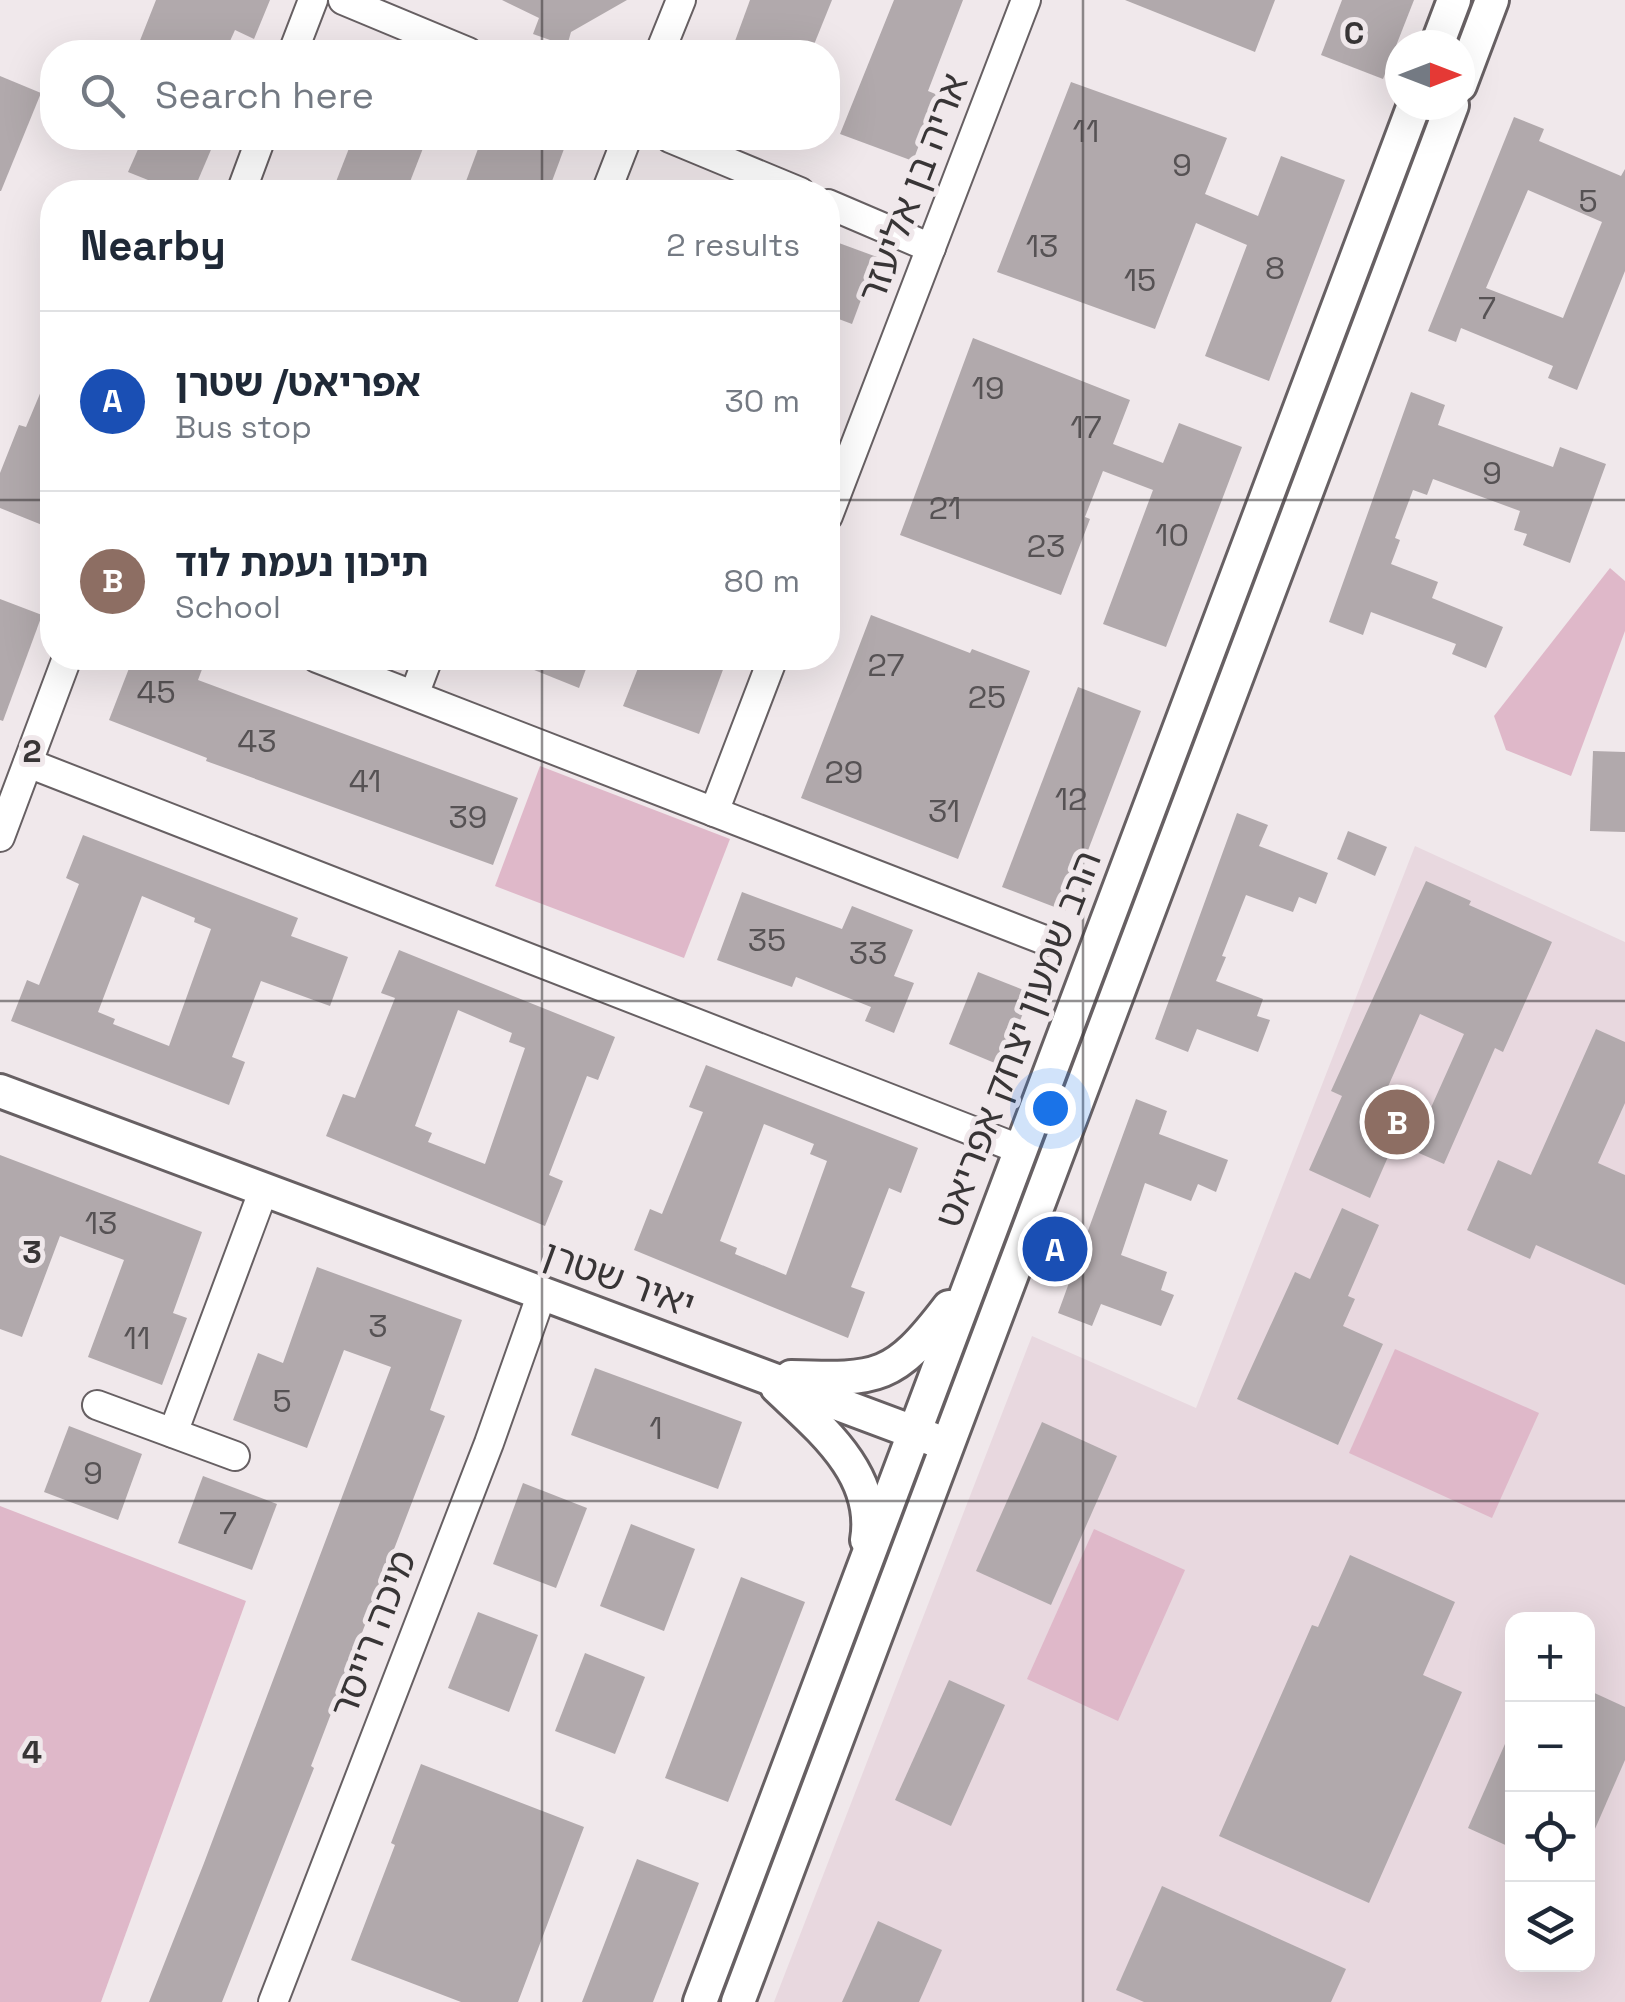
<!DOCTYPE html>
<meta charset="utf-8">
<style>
:root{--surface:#fff;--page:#f2f2f3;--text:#1f2937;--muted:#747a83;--line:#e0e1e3;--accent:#428a8e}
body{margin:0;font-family:"Space Grotesk","Noto Sans Hebrew",sans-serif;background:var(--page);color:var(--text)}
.controls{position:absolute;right:30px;bottom:30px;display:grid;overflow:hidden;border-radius:20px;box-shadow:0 10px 40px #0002}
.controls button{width:90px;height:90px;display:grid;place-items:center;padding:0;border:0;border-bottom:2px solid var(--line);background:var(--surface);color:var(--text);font:50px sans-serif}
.compass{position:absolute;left:1385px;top:30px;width:90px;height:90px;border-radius:50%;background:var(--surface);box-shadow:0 10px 40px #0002;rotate:90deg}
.you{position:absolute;left:1050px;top:1108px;width:35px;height:35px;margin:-25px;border:8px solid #fff;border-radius:50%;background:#1a73e8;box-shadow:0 0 0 15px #1a73e833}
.badge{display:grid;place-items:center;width:65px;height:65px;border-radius:50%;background:var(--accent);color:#fff;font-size:32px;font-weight:700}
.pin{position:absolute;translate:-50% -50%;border:5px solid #fff;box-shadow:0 2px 10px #0006}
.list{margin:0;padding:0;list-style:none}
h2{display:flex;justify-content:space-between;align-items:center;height:130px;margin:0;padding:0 40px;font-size:42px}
h2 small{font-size:32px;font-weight:400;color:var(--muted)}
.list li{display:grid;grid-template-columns:65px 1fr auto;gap:30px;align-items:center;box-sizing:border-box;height:180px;padding:0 40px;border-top:2px solid var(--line)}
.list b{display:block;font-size:38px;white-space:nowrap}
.list p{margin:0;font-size:32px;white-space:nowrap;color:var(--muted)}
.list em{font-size:32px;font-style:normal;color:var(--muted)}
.icon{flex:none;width:55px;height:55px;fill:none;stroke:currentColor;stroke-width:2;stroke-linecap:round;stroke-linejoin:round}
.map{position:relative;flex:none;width:1625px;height:2002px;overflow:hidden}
.search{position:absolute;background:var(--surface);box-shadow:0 10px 40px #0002;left:40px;top:40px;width:800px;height:110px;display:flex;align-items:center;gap:25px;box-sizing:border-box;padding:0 35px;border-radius:40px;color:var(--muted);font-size:38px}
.panel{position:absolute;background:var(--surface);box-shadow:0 10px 40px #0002;left:40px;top:180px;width:800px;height:490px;border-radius:40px}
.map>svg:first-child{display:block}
.built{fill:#e8d8df;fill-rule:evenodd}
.green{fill:#dfb8c9}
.building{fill:#b1a9ac;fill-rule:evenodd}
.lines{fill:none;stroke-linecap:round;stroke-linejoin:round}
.minor-casing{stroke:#676063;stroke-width:32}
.tertiary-casing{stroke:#676063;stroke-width:38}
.minor{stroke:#fff;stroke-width:28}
.tertiary{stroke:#fff;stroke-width:32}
.grid{fill:none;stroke:#383536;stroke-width:2.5;stroke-opacity:0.55}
.labels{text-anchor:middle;stroke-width:10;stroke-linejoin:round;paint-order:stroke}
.number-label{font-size:32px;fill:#565254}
.street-label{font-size:38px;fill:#383536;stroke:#f0e8eb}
.grid-label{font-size:32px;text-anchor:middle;font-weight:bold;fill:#383536;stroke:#f0e8eb;stroke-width:10;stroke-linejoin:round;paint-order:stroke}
</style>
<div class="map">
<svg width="1625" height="2002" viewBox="0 0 1625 2002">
<rect width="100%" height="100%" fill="#f0e8eb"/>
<path class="built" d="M1415,846l210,96v1060h-851l258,-666 164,72zM1512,1620h76v344h-76z"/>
<g class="green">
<path d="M1610,568l15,13v50l-54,145 -65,-26 -12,-34z"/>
<path d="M540,766l190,73 -46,119 -189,-72z"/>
<path d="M1395,1349l144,64 -47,105 -143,-65z"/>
<path d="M0,1506l246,95 -145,401h-101z"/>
<path d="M1094,1529l91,41 -67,151 -91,-42z"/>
</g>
<g class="building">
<path d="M156,0h114l-16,39 -19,-9 -9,20 -14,-5 -3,7h-45l-25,-9z"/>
<path d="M502,0h125l-56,32 -4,14 -34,-12 6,-16z"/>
<path d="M750,0h82l-21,52h-80z"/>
<path d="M894,0h69l-35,91 10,4 -25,66 -73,-27z"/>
<path d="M1125,0h150l-20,52z"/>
<path d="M1342,0h72l-31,79 -62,-24z"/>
<path d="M0,76l41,17 -40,98h-1z"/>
<path d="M1071,82l156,56 -22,56 53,22 23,-60 64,24 -76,201 -64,-25 42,-111 -51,-22 -41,106 -158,-57z"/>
<path d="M1514,117l30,12 -5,12 82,35 4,-7v102l-48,119 -29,-12 5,-12 -92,-38 -5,14 -28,-11zM1528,190l74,32 -39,96 -77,-30z"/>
<path d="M143,138h73l-23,54h-15l-50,-20z"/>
<path d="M353,138h74l-21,54h-74z"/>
<path d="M482,138h51l31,11 -16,43h-86z"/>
<path d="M828,239l49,18 -25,67 -24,-9z"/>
<path d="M973,338l157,62 -17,44 50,19 16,-40 63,24 -76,200 -63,-23 50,-134 -50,-19 -18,46 5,2 -29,76 -161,-60z"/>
<path d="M52,365v164l-52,-21v-35l19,-48 7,2z"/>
<path d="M1411,392l34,13 -7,20 115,42 7,-20 46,17 -36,99 -47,-18 4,-11 -13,-4 6,-19 -87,-32 -6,16 -14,-5 -18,48 5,2 -9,24 47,18 -6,16 71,29 -17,41 -34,-14 4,-10 -85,-32 -8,23 -34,-13z"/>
<path d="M0,599l42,16 -39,106 -3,-1z"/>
<path d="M871,615l99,38 2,-4 58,22 -72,188 -157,-61z"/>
<path d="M133,658h55l16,6 -6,16 320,118 -25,67 -287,-104 1,-3 -98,-38z"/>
<path d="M504,658h86l-11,30z"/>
<path d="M642,658h58l24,9 -25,67 -76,-28z"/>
<path d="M1078,687l63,24 -76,200 -63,-24z"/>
<path d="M1593,751l32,1v80l-35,-1z"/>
<path d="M1237,813l31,12 -9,21 69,27 -12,31 -17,-7 -6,15 -47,-17 -24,61 4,1 -10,24 47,18 -6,17 13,4 -12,32 -61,-23 -9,23 -33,-13z"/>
<path d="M1348,831l39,16 -12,29 -38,-17z"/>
<path d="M83,835l215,83 -7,18 57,21 -18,49 -69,-25 -29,76 13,5 -16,43 -218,-84 16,-41 12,5 40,-101 -13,-6zM142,896l53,22 -1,4 17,7 -42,117 -56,-22 2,-5 -17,-7z"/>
<path d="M1426,881l45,20 -2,4 83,37 -49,110 -8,-4 -51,116 -32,-14 52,-116 -44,-20 -48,109 26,11 -28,64 -61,-28 33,-74 -11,-5z"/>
<path d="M742,892l100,37 10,-23 61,24 -19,46 20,7 -20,50 -29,-12 6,-14 -75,-30 -4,10 -75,-27z"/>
<path d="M399,950l216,87 -17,43 -11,-4 -38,99 14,6 -18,45 -219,-90 17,-42 12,4 40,-100 -14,-5zM458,1010l54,23 -3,9 16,6 -40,116 -57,-22 4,-9 -17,-7z"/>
<path d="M978,972l53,21 -29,73 -53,-22z"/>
<path d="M1596,1029l29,13v61l-27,60 27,12v110l-89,-40 -6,14 -63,-29 31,-70 33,15z"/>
<path d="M706,1065l212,83 -17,45 -12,-5 -38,99 14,5 -17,46 -214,-88 16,-41 12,5 41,-102 -14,-5zM764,1124l50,20 -4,10 17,7 -41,114 -51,-21 2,-6 -17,-7z"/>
<path d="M1136,1099l31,12 -8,23 69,26 -12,32 -18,-8 -7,17 -46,-18 -24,72 46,17 -6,18 13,5 -13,31 -60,-22 -9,22 -34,-13z"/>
<path d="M0,1155l202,77 -29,81 14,5 -25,67 -74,-28 36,-97 -64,-24 -38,101 -22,-8z"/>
<path d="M1342,1208l37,17 -31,71 7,3 -12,27 40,18 -45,101 -101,-46 58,-127 15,7z"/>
<path d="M317,1267l145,53 -32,90 15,6 -134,350 3,2 -92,234h-73l55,-139 187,-496 -47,-17 -37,98 -74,-28 25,-67 25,10z"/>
<path d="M595,1368l147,54 -24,67 -147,-54z"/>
<path d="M1042,1422l75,34 -66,149 -75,-34z"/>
<path d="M69,1426l73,28 -24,66 -74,-28z"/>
<path d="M203,1476l74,28 -25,66 -74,-27z"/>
<path d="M523,1483l64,25 -31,80 -63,-24z"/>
<path d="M631,1524l64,25 -31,82 -64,-25z"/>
<path d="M1350,1555l105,47 -32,73 39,17 -93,211 -150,-67 93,-211 6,2z"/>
<path d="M741,1577l64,25 -77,200 -63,-24z"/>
<path d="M478,1612l60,23 -29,77 -61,-24z"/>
<path d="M585,1653l60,24 -30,77 -60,-23z"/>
<path d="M949,1680l56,25 -54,121 -56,-26z"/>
<path d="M1588,1690l37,17v53l-37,85z"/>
<path d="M1512,1728v120l-44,-20z"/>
<path d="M421,1764l163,63 -66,175h-57l-110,-42 44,-115 -4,-2z"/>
<path d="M637,1859l62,24 -46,119h-71z"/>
<path d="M1162,1886l184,83 -15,33h-187l-28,-12z"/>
<path d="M878,1921l64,29 -23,52h-77z"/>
</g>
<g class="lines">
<defs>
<g id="minor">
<path d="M343,0l125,52"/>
<path d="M293,52l20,-52"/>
<path d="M660,52l21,-52"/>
<path d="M670,138l130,54"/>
<path d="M241,192l20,-54"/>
<path d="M606,192l21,-54"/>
<path d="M828,204l103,44"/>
<path d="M828,516l198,-516"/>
<path d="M317,658l730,283"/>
<path d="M414,695l14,-37"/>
<path d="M28,763l991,386"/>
<path d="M714,812l59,-154"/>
<path d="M0,837l67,-179"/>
<path d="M97,1405l138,51"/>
<path d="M173,1433l91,-244"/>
<path d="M273,2002l216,-559 53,-150"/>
</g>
<g id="tertiary">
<path d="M1437,45l17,-45"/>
<path d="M1460,85l32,-85"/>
<path d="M0,1091l932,348"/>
<path d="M791,1377c88,3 103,2 158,-70"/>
<path d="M777,1387c43,41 101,87 90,153"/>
<path d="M700,2002l714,-1897"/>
<path d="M738,2002l714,-1897"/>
</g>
</defs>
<use href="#minor" class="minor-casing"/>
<use href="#tertiary" class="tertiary-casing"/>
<use href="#minor" class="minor"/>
<use href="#tertiary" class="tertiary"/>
</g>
<path class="grid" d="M542,0v52M1083,0v2002M542,138v54M0,500h52M828,500h797M542,658v1344M0,1001h1625M0,1501h1625"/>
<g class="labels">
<g class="number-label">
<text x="1086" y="142">11</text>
<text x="1182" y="176">9</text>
<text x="1588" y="212">5</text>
<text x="1042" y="257">13</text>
<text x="1275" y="279">8</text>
<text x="1140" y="291">15</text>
<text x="1487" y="319">7</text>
<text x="988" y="399">19</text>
<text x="1086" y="438">17</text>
<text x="1492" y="484">9</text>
<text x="945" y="519">21</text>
<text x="1172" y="546">10</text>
<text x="1046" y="557">23</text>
<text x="886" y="676">27</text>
<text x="156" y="703">45</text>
<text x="987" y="708">25</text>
<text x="257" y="752">43</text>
<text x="844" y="783">29</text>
<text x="365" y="792">41</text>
<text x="1071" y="810">12</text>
<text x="944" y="822">31</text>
<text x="468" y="828">39</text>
<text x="767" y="951">35</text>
<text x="868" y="964">33</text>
<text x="101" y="1234">13</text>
<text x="378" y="1337">3</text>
<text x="137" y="1349">11</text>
<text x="282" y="1412">5</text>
<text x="656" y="1439">1</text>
<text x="93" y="1484">9</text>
<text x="228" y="1534">7</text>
</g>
<g class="street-label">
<text transform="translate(913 188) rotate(-69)" y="13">אריה בן אליעזר</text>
<text transform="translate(1018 1039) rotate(-69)" y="13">הרב שמעון יצחק אפריאט</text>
<text transform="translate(619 1279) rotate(20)" y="13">יאיר שטרן</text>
<text transform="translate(373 1634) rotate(-69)" y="13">מיכה רייסר</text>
</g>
</g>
<g class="grid-label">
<text x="1354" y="44">C</text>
<text x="32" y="762">2</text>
<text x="32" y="1263">3</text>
<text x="32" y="1763">4</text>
</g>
</svg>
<div class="controls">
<button>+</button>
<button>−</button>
<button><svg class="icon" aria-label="locate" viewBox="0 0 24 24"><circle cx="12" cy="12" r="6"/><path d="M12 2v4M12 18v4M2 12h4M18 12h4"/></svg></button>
<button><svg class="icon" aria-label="layers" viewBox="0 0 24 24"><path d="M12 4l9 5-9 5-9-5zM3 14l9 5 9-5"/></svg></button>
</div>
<svg class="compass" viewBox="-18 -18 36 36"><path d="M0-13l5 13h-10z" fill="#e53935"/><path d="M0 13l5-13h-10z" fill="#747a83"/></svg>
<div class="you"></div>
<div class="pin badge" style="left:1055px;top:1249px;background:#1a4fb4">A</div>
<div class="pin badge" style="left:1397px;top:1122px;background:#8d6e63">B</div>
<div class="search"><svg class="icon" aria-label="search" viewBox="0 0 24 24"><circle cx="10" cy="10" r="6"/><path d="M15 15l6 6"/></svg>Search here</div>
<section class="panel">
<h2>Nearby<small>2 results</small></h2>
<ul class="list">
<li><span class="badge" style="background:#1a4fb4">A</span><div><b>אפריאט/ שטרן</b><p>Bus stop</p></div><em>30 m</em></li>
<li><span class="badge" style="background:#8d6e63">B</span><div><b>תיכון נעמת לוד</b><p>School</p></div><em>80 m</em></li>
</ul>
</section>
</div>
